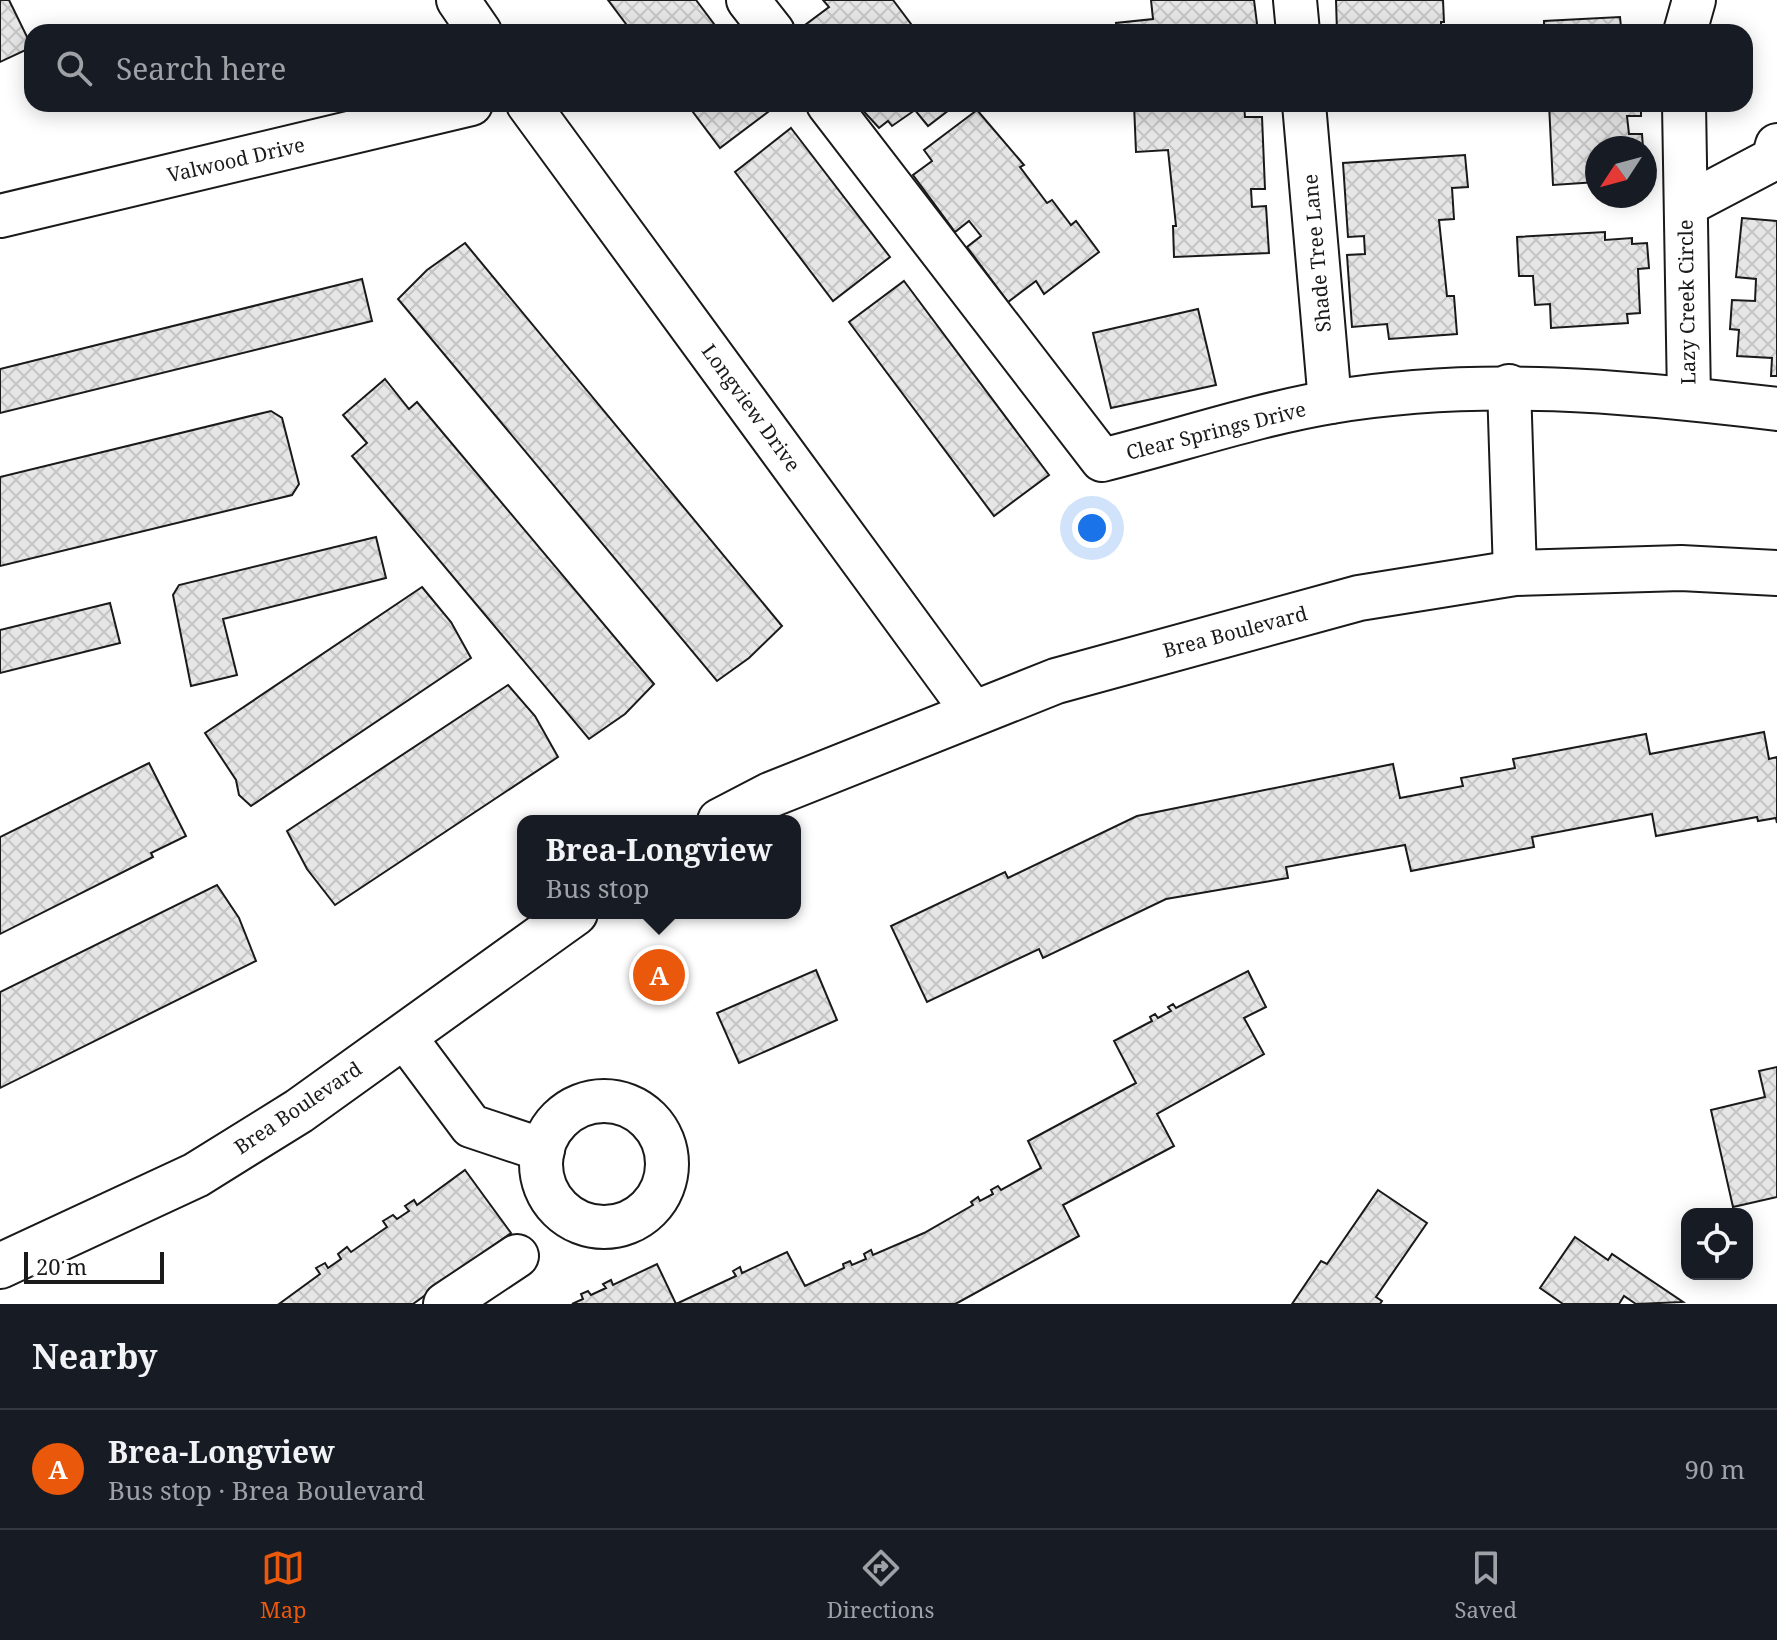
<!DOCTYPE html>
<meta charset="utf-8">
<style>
:root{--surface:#171b24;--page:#20242c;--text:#f1f3f6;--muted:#9ea1a6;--line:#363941;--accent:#ea580c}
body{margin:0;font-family:"Noto Serif",serif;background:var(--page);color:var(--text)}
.controls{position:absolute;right:24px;bottom:24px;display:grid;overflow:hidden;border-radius:16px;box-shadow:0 4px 20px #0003}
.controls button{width:72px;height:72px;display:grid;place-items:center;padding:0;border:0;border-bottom:2px solid var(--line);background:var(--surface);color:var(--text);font:40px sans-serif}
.compass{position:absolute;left:1585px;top:136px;width:72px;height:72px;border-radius:50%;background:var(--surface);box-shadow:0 4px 20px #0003;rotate:234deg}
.scale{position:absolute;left:24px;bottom:20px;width:140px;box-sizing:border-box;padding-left:8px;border:4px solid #1a1a1a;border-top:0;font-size:22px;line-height:28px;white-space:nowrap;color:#1a1a1a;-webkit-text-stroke:6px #fff;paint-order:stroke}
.you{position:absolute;left:1092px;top:528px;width:28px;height:28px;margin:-20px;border:6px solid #fff;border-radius:50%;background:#1a73e8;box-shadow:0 0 0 12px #1a73e833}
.badge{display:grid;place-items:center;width:52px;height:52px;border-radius:50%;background:var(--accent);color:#fff;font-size:26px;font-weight:700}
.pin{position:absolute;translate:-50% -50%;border:4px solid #fff;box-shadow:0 2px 8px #0006}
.popup{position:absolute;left:517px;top:815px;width:284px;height:104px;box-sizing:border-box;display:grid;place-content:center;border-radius:16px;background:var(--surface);filter:drop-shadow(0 2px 6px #0005);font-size:26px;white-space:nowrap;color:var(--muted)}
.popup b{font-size:30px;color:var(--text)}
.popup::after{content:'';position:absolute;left:50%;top:100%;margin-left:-16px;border:16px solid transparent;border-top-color:var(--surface)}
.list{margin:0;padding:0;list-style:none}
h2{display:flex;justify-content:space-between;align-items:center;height:104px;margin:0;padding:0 32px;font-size:34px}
h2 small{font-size:26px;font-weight:400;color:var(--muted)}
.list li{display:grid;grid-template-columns:52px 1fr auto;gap:24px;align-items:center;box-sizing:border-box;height:120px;padding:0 32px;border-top:2px solid var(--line)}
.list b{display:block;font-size:30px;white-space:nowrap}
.list p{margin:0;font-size:26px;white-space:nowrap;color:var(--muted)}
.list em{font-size:26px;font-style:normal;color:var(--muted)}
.icon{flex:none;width:44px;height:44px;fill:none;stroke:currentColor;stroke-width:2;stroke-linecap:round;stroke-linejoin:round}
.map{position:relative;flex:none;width:1777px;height:1304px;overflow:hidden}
.search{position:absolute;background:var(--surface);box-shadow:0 4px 20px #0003;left:24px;right:24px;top:24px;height:88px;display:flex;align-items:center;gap:20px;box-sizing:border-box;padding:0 28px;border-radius:24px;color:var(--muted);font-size:30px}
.sheet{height:224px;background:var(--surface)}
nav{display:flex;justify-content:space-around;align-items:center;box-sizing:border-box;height:112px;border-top:2px solid var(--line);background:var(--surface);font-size:22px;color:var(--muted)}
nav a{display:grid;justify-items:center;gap:4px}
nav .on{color:var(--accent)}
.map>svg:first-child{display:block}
.building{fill:url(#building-cross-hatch);stroke:#1a1a1a;stroke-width:2}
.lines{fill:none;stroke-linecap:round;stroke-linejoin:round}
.minor-casing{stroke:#1a1a1a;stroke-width:46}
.primary-casing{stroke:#1a1a1a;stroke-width:48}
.minor{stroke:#fff;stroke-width:42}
.primary{stroke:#fff;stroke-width:44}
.labels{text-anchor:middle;stroke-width:6;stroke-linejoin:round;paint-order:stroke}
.street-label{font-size:20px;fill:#1a1a1a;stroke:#fff}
</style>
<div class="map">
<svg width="1777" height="1304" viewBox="0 0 1777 1304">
<defs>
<pattern id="building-cross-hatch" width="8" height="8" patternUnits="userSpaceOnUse" patternTransform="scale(2)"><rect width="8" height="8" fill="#e6e6e6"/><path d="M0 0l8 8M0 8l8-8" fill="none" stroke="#c5c5c5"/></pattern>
</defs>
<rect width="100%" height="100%" fill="#fff"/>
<g class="building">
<path d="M0,0h9l23,47 -32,15z"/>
<path d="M608,0h88l24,32h-88z"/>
<path d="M823,0h70l24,32h-113l-3,-4 28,-21z"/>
<path d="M1151,0h103l4,32h-141l-1,-9 37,-4z"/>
<path d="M1336,0h107l1,22h-3v10h-104z"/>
<path d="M1620,17l1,10 16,-1v6h-93v-11z"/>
<path d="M687,104h88l1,2 -56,42z"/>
<path d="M857,104h96v3l-25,19 -13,-16 -23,16 -4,-5 -9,7z"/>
<path d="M1134,104h110l1,13h17l3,72h-14l1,18 14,-1 3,47 -95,4 -1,-31h3l-8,-76 -32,2z"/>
<path d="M1549,104h92v12h-14l2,18h13l1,14h-46v34l-44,3z"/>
<path d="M977,110l47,55 -4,2 27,36 5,-3 19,25 5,-4 23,31 -55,42 -8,-13 -28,21 -41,-55 14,-11 -12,-15 -14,11 -42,-57 19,-14 -8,-11z"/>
<path d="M791,128l99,129 -57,44 -98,-129z"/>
<path d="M1465,155l3,32 -16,1 2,31 -15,1 8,76h7l3,38 -68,5 -2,-15 -35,3 -5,-72 18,-1 -1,-18 -16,1 -5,-74z"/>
<path d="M1742,218l35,3v155h-6l1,-18 -35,-2 2,-26 -9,-1 2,-29 23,1 1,-22 -20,-2z"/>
<path d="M1605,232v8l27,-2v6l15,-1 2,25 -11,1 2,44 -13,1 1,9 -77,5 -1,-24 -15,1 -2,-29h-14l-2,-39z"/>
<path d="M465,243l317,383 -33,32 -32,23 -319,-382 29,-29z"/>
<path d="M362,279l10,42 -372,92v-44z"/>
<path d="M904,281l145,194 -55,41 -145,-194z"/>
<path d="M1198,309l18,76 -105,23 -18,-75z"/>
<path d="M385,379l24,30 8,-7 237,282 -29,30 -36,25 -237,-283 15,-13 -24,-28z"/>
<path d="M271,411l11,7 17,66 -7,11 -292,71v-89z"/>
<path d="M376,537l10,41 -163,41 14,56 -46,11 -18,-91 6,-10z"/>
<path d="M422,587l29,35 20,36 -220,148 -12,-11 -3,-15 -31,-47z"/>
<path d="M110,603l10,40 -120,30v-43z"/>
<path d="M508,685l27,31 23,41 -223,148 -28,-36 -20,-38z"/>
<path d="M1764,732l5,27 8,-2v66l-1,-5 -18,3 -1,-4 -101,19 -4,-22 -120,23 2,10 -123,24 -6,-26 -119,22 2,11 -122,21 -123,59 -4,-9 -112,53 -36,-76 114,-54 3,6 129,-62 256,-52 7,34 63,-12 -2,-8 54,-10 -2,-9 133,-25 4,20z"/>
<path d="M149,763l37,73 -35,17 2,4 -153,77v-97z"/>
<path d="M217,885l22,33 17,43 -256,127v-96z"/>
<path d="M816,970l21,50 -98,43 -22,-50z"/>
<path d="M1248,971l18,36 -22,11 20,36 -107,60 17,32 -111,59 16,31 -120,66 -4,2h-383l11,-5 -2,-5 7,-3 3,4 15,-7 -3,-4 8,-4 2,5 44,-21 19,40 60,-28 -3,-5 7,-4 2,6 45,-21 18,34 39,-18 -1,-4 7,-3 2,4 14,-6 -2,-5 7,-4 2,5 51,-22 49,-28 -2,-3 7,-5 2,4 13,-7 -2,-4 7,-4 3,4 40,-22 -13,-27 108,-58 -22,-42 38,-20 -2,-4 5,-3 3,4 13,-7 -3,-4 5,-3 3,4z"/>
<path d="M1777,1067v130l-44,10 -22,-97 54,-13 -6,-26z"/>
<path d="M465,1170l46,63 -98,71h-134l41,-30 -4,-6 9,-5 3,5 13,-9 -3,-5 9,-7 4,5 36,-25 -4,-6 10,-6 4,4 12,-8 -4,-5 9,-6 3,5z"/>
<path d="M1378,1190l49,33 -51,74 6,4 -2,3h-88l29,-43 6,3z"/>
<path d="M1575,1237l33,23 4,-6 71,48 -47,2 -12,-8 -5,8h-56l-23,-16z"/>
</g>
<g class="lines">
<defs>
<g id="minor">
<path d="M458,0l22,32"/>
<path d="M748,0l25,32"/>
<path d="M1295,0l3,32"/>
<path d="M1685,32l9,-32"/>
<path d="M528,104l445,608"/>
<path d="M828,104l274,356c73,-18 156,-46 229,-58 149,-25 297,-11 446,7"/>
<path d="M1304,104l26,298"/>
<path d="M1684,104l5,294"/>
<path d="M1686,205l87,-46 4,-14"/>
<path d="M0,216l471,-112"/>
<path d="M1509,386l6,187"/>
<path d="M404,1036l67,90 72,24"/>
<circle cx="604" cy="1164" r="63"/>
<path d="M445,1304l72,-48"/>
</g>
<g id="primary">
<path d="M720,821l50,-26 286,-114 303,-83 156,-25 166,-5 96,5"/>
<path d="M0,1266l196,-91 103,-64 276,-198"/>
</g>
</defs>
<use href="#minor" class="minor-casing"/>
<use href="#primary" class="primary-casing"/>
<use href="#minor" class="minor"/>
<use href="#primary" class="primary"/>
</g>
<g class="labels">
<g class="street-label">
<text transform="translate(236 160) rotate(-13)" y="7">Valwood Drive</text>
<text transform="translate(1317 253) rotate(-95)" y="7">Shade Tree Lane</text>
<text transform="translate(1687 302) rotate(-91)" y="7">Lazy Creek Circle</text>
<text transform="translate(751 408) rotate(54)" y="7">Longview Drive</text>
<text transform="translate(1216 431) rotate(-14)" y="7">Clear Springs Drive</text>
<text transform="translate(1235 632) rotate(-15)" y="7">Brea Boulevard</text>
<text transform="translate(298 1108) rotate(-34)" y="7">Brea Boulevard</text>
</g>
</g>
</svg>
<div class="controls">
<button><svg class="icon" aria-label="locate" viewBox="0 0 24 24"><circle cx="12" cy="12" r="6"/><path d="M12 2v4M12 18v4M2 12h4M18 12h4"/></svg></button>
</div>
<svg class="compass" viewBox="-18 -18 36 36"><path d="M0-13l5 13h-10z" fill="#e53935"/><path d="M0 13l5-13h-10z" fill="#9ea1a6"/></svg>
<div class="scale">20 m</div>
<div class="you"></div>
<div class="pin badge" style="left:659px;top:975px">A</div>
<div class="popup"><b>Brea-Longview</b>Bus stop</div>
<div class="search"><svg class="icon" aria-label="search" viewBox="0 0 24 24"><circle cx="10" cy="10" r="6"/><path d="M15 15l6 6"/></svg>Search here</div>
</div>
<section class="sheet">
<h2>Nearby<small></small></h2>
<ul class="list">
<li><span class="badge">A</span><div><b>Brea-Longview</b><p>Bus stop · Brea Boulevard</p></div><em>90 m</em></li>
</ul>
</section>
<nav>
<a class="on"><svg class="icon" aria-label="map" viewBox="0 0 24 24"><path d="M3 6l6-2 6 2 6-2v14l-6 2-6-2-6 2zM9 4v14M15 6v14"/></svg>Map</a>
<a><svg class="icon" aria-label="directions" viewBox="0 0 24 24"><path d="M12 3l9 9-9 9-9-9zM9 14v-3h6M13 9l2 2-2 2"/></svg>Directions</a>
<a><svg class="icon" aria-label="saved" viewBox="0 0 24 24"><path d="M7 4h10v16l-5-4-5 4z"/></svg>Saved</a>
</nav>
